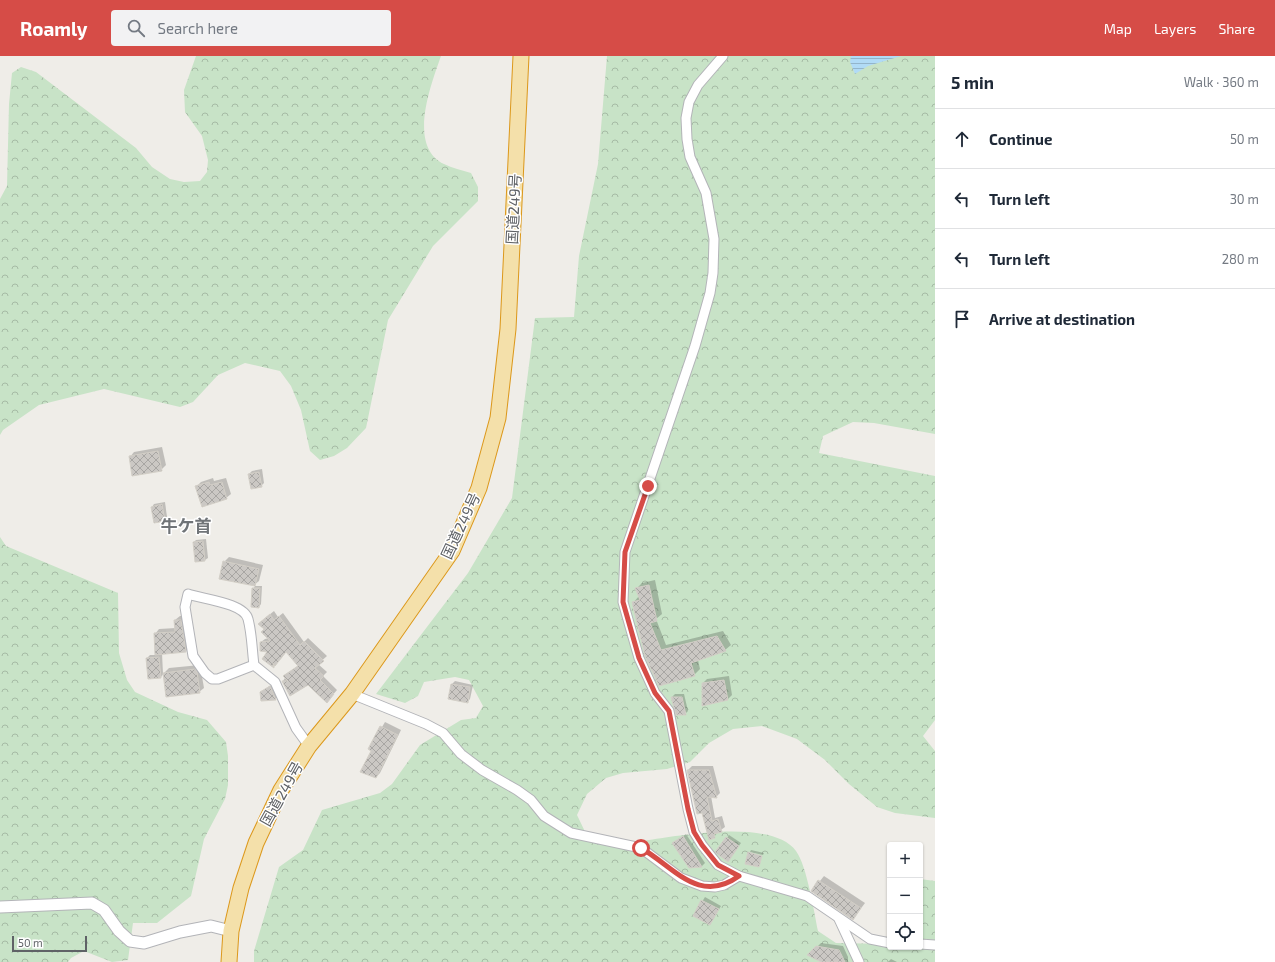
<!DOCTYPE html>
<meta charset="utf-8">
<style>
:root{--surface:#fff;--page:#f2f2f3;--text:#1f2937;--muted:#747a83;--line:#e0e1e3;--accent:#d64c47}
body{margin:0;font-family:"Exo 2","Noto Sans JP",sans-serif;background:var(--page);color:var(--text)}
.controls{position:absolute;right:12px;bottom:12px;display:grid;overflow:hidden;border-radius:4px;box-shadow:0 1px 3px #0004}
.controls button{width:36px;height:36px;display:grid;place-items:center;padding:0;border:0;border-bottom:1px solid var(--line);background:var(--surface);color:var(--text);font:20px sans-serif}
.scale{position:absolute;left:12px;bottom:10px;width:75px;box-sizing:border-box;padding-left:4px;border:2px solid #5f6266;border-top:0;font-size:11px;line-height:14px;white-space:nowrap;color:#5f6266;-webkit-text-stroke:3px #fff;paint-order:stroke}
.stop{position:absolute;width:12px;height:12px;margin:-9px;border:3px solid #d64c47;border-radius:50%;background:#fff}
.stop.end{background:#d64c47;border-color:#fff;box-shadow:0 1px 4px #0008}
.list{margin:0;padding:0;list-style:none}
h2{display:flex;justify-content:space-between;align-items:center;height:52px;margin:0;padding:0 16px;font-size:17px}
h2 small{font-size:13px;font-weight:400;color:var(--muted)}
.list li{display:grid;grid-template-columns:26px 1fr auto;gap:12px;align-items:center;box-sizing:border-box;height:60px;padding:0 16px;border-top:1px solid var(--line)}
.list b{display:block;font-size:15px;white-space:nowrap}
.list em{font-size:13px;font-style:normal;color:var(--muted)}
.icon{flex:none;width:22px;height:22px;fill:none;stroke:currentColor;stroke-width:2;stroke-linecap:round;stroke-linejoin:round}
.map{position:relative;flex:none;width:935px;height:906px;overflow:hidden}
header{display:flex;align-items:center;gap:24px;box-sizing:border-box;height:56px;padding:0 20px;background:var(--accent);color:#fff}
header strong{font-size:19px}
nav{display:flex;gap:22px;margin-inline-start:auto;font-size:14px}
.search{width:280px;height:36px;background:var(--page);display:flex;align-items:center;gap:10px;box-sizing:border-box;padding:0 14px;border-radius:4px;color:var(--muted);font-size:15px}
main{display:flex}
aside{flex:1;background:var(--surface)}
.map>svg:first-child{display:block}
.forest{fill:url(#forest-crowns)}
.water{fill:url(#water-rules)}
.shadow{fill:#0003}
.building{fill:url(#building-cross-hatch);stroke:#d3cfc7}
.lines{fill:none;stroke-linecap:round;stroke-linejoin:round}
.minor-casing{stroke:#b3b4b8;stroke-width:11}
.tertiary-casing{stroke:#b3b4b8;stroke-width:13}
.trunk-casing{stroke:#dc981b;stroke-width:17}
.minor{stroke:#fff;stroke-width:9}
.tertiary{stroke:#fff;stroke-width:11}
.trunk{stroke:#f4e0aa;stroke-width:15}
.route{stroke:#d64c47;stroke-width:5}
.labels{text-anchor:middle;stroke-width:3;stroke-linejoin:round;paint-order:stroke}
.street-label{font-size:15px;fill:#5f6266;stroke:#fff}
.quarter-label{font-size:17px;font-weight:bold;fill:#707478;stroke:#fff}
</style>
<header>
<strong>Roamly</strong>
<div class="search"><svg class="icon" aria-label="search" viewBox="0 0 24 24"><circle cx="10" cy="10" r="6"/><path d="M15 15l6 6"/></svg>Search here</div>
<nav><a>Map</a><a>Layers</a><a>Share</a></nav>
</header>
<main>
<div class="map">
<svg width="935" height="906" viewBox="0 0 935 906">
<defs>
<pattern id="forest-crowns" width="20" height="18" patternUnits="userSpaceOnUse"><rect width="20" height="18" fill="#c8e3c7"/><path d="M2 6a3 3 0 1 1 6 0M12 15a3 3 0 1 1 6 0" fill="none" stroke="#a6bba5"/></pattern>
<pattern id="water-rules" width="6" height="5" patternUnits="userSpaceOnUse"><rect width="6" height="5" fill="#b1dbf6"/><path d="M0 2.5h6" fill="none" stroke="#93b5cb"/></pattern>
<pattern id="building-cross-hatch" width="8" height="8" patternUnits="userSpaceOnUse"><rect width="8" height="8" fill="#cbc8c4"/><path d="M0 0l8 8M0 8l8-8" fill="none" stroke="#a8a6a3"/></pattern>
</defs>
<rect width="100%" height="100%" fill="#efede8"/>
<g class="forest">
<path d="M196,0h245c-10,29 -34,90 3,108 8,4 18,6 27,9l7,14v14l-45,45 -45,74 -22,108 -19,20 -13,8 -14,4 -10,-9 -9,-41 -10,-24 -11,-15 -35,-8 -27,12 -25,27 -13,5 -76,-18 -65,16 -36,25 -3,5v-236l7,-13 2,-82 3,-31 9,-6 15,5 100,76 16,19 18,12 14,3 16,-1 7,-9 1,-12 -6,-24 -17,-24 -1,-22z"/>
<path d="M607,0h328v378l-61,-11 -21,-1 -30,14 -4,17 116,23v244l-12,16 12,15v67l-40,-5 -18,-6 -28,-23 -24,-24 -28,-21 -35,-13 -29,3 -24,14 -19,19 -23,7 -44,4 -17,5 -19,16 -10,21 12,25c9,2 20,6 30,5 10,0 20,-4 30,-5 35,-5 123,-21 147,11 11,15 18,61 22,80l18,12 54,1v3h30v-68l15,2v81h-681v-11l25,-84 24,-17 19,-40 58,-17 12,-9 28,-39 41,-25 15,-2 7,-12 -14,-26 -14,-3 -31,5 -6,14 -13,7 -29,-9 92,-121 44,-75 23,-180 39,-1 5,-61 19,-92z"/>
<path d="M0,481l6,9 112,47 1,60 8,27 8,12 43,20 29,8 19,22 2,14v29l-3,14 -21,40 -13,57 -34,27h-24l-5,37 -16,2 -28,-11 -13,7 -3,4h-68z"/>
</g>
<path class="water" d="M851,0h50l-33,10 -13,8 -5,-12z"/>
<g class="shadow">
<path d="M162,391l4,18 -5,5 -31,-13 4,-5z"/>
<path d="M262,413l2,14 -3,3 -12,-12 3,-3z"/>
<path d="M213,422l1,3 12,-3 5,16 -5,4 -29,-12 4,-4z"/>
<path d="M165,446l2,15 -2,3 -13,-13 2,-3z"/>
<path d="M206,483l2,19 -3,2 -11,-18 2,-2z"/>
<path d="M229,501l34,8 -4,16 -5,4 -30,-23z"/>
<path d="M655,524l7,34 -6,5 10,26 57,-14 8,14 -6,5 -27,10 2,9 -6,6 -48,-19 -13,-53 6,-7 -3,-7 6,-6z"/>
<path d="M255,530h7l-1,18 -2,3 -6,-18z"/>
<path d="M274,555l4,6 5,-4 21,29 4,-4 19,18 -9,8 9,8 -4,4 14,14 -7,8 -22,-14 -25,-3 5,-8 11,-8 -13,-14 -12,16 -5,-16 -8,-9 4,-3 4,-1 -6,-18z"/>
<path d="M180,560h5l5,31 -4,4 -24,2 1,21 6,-6 31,-3 4,23 -5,4 -35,-19 -3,4 -14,-19 3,-3h6l-1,-21 4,-5 17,-1 -1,-8z"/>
<path d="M729,620l3,19 -5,5 -24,-17 4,-4z"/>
<path d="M455,625l18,4 -3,14 -3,3 -18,-4 3,-14z"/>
<path d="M273,628l5,13 -3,2 -10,-10z"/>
<path d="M675,638h9l4,17 -3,3h-8l-5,-17z"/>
<path d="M385,666l16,8 -21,43 -4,4 -3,-26 -4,-2z"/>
<path d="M692,710h21l7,27 -4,4 -5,-1 4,22 7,-2 3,11 -7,5 -4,5 -11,-25 -15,-42z"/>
<path d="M686,778l19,29 -3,3 -13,1 -16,-24z"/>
<path d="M729,779l12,8 -13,18 -1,-23z"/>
<path d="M751,794l13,3 -1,2 -13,-3z"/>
<path d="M824,820l41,27 -12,16 -41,-28z"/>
<path d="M705,841l16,9 -11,18 -16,-9z"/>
<path d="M821,887l22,3 5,11v5h-25l-14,-7z"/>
<path d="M891,903l6,3h-9z"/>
</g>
<g class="building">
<path d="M158,395l4,20 -30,5 -3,-20z"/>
<path d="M259,416l3,15 -11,2 -3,-15z"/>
<path d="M209,426l1,3 12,-3 5,17 -25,8 -7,-21z"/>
<path d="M162,448l3,17 -11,2 -3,-16z"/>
<path d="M203,485l2,20 -10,1 -2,-20z"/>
<path d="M223,505l36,8 -4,17 -36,-7z"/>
<path d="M649,529l8,36 -7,2 11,27 56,-14 9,15 -35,12 4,13 -36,10 -14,-30 -13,-54 8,-2 -5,-12z"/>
<path d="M252,532h8l-1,20 -8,-1z"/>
<path d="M270,558l4,6 5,-4 21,29 4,-4 20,20 -9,7 9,8 -4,4 14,14 -7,9 -19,-18 -18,11 -8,-15h6l-5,-5 15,-10 -12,-14 -11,14 -2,-3 1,5 -12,-9 5,-7 -7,-1v-9l10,-1 -9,-9 3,-3 -6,-5z"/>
<path d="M174,564h7l5,32 -31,3 -1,-22 21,-1z"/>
<path d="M159,601l2,21 -13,1 -2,-21z"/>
<path d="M195,613l2,3 3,21 -34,4 -3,-24z"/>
<path d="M724,624l4,20 -26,6v-23z"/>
<path d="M451,628l19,3 -2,16 -20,-4z"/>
<path d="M270,630l6,14 -15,1 -1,-9z"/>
<path d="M671,641h11l4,18h-10z"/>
<path d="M380,670l18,9 -22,43 -16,-6 11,-21 -3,-2z"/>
<path d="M687,714h22l8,28 -10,-1 5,24 6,-2 4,13 -8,2 1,4 -6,2 -7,-27 -5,1z"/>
<path d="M683,780l19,31 -13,1 -17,-25z"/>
<path d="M726,781l13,9 -11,16 -13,-10z"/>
<path d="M748,796l14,4 -3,11 -14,-3z"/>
<path d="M818,824l43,28 -8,12 -42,-29z"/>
<path d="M701,844l18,9 -9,16 -17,-9z"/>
<path d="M816,890l23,4 6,12h-24l-14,-7z"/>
</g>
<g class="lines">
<defs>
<g id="minor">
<path d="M723,0l-25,29 -9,17 -3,16 1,21 3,18 16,36 8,46 -1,34 -3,20 -15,53 -70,206 -2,50 16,56 16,35 14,18 19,98 6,23 8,13 16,20 21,11 68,20 63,43 20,4"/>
<path d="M254,609l-36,14h-6l-7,-6 -12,-17 -8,-49 3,-13c15,5 56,9 60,25 4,15 4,31 6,46l21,17 21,46 13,18"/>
<path d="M352,638l74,30 17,9 18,21 21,16 35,20 14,10 13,16 27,17 70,15 40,30 21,8 13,1 9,-2 15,-9"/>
<path d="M839,863l20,43"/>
<path d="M920,888l15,1"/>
</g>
<path id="tertiary" d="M0,851l92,-4 12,7 15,21 11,10 14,2 36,-11 31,-6 20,5"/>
<path id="trunk" d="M229,906l2,-31 10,-43 15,-45 25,-53 28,-44 43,-52 100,-143 27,-63 19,-70 10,-89 13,-273"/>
</defs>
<use href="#minor" class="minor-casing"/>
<use href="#tertiary" class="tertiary-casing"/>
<use href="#trunk" class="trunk-casing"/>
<use href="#minor" class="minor"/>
<use href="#tertiary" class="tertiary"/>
<use href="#trunk" class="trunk"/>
</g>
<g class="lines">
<path class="route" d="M641,792c33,19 58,57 98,28l-21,-11 -16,-20 -8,-13 -6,-23 -19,-98 -14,-18 -16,-35 -16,-56 2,-50 23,-66"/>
</g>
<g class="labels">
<g class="street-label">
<text transform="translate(514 153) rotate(-87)" y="5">国道249号</text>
<text transform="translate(461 470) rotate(-65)" y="5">国道249号</text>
<text transform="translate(282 738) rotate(-61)" y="5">国道249号</text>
</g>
<g class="quarter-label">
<text x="186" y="476">牛ケ首</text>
</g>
</g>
</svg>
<div class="controls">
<button>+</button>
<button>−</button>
<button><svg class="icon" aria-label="locate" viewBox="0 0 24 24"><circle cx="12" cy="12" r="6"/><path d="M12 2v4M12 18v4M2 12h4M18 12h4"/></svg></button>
</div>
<div class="scale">50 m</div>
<div class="stop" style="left:641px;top:792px"></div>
<div class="stop end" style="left:648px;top:430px"></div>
</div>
<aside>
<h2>5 min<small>Walk · 360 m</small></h2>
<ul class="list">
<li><svg class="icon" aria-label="ahead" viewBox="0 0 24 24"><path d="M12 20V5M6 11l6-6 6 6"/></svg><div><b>Continue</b></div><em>50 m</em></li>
<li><svg class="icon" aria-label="left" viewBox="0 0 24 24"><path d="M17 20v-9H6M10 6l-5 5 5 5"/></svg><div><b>Turn left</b></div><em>30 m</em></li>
<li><svg class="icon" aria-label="left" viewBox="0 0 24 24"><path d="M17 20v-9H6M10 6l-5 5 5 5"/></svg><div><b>Turn left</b></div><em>280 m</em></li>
<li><svg class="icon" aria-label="arrive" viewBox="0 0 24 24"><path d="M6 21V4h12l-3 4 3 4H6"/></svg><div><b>Arrive at destination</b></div></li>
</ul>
</aside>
</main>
